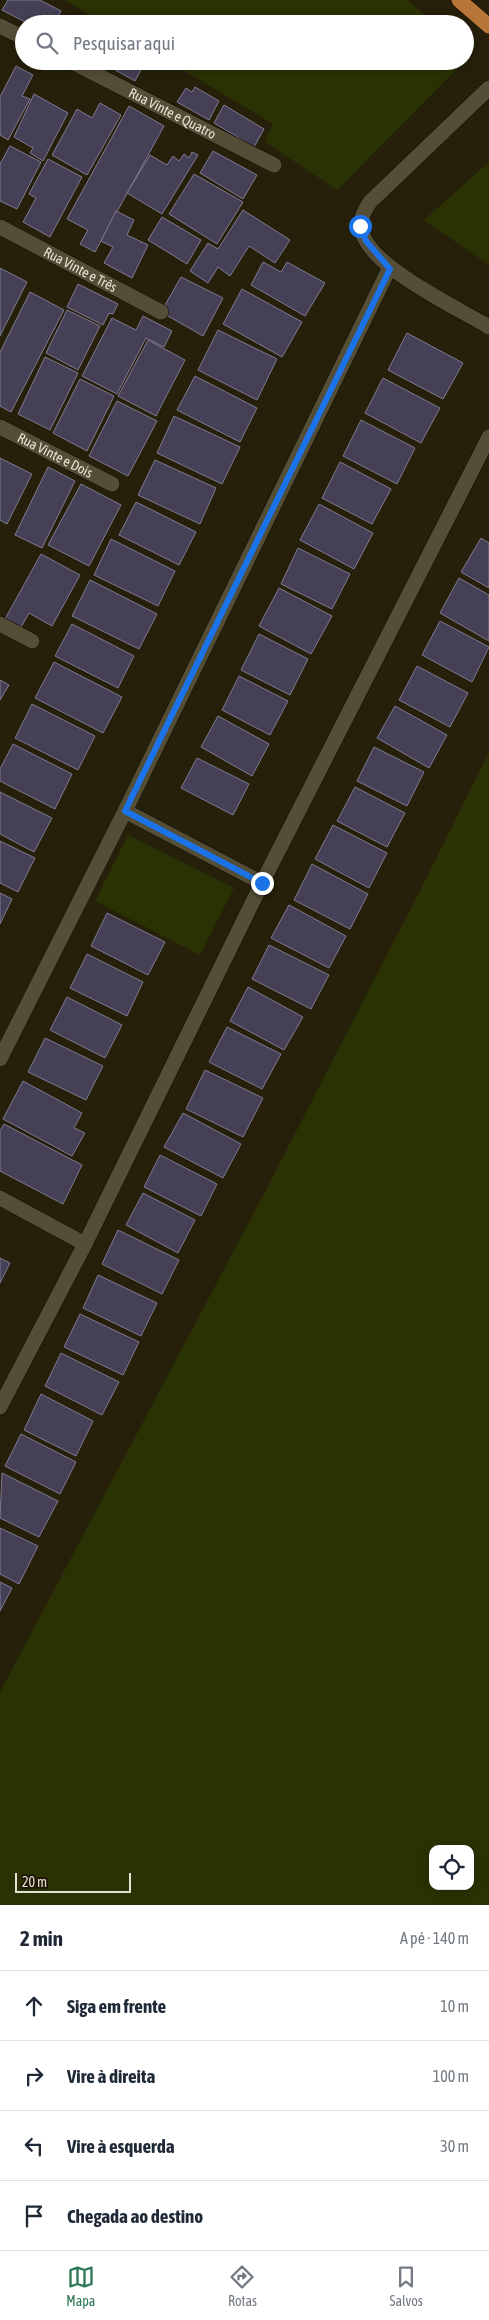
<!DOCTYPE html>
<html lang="pt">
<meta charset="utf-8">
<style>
:root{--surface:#fff;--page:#f6f6f7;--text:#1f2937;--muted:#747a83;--line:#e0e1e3;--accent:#2d7756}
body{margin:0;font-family:"Asap Condensed",sans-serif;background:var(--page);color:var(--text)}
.controls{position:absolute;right:15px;bottom:15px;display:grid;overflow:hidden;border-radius:10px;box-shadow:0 2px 12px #0003}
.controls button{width:45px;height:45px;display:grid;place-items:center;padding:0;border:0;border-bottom:1px solid var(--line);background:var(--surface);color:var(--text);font:25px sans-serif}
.scale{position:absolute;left:15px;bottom:12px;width:116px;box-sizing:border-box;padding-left:5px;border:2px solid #e5e1d4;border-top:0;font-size:14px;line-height:18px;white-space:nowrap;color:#e5e1d4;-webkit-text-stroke:4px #1d1703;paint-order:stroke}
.stop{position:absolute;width:15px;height:15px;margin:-11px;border:4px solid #1a73e8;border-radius:50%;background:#fff}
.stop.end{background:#1a73e8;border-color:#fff;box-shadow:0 1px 5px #0008}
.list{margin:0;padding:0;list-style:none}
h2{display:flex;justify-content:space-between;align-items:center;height:65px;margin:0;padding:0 20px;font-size:21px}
h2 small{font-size:16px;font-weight:400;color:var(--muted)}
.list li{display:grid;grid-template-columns:32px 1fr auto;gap:15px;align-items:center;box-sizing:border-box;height:70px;padding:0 20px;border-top:1px solid var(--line)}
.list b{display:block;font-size:19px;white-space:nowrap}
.list em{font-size:16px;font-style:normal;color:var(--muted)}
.icon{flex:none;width:28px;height:28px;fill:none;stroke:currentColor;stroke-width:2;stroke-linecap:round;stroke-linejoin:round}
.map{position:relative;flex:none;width:489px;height:1905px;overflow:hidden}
.search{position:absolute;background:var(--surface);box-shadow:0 2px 12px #0003;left:15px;right:15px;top:15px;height:55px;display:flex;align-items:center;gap:12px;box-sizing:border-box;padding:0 18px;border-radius:28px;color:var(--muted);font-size:19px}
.sheet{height:345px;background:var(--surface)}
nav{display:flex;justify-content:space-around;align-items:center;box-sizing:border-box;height:70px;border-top:1px solid var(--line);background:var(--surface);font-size:14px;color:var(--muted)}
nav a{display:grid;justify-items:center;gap:2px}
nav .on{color:var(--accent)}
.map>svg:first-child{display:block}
.green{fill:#2a3203;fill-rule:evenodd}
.building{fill:#464056;stroke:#7f7a92}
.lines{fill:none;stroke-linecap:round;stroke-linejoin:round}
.minor-casing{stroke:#0f0900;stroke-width:16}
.major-casing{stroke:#0f0900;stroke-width:16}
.minor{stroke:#544e37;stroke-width:15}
.major{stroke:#b87739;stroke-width:15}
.route{stroke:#1a73e8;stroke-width:6}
.labels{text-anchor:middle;stroke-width:4;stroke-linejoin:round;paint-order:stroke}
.street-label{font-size:14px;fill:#e5e1d4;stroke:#1d1703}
</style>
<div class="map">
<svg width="489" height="1905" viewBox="0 0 489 1905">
<rect width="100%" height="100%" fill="#26200a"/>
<g class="green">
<path d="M65,0h342l29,24h-331z"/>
<path d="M168,61h297l-128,129 -72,-48 8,-18z"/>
<path d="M489,162v103l-65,-45z"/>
<path d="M489,752v1153h-489v-213l267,-504 159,-309zM433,1849h37v37h-37z"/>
<path d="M128,835l106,53 -34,67 -105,-54z"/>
</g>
<g class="building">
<path d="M8,0h32l21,11 -7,13h-25l-27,-14z"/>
<path d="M99,61h47l-11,20z"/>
<path d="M16,66l17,9 -11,21 8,3 -22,41 -8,-5v-38z"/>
<path d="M195,87l24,14 -10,19 -32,-18 9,-14 6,4z"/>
<path d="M34,94l34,19 -25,48 -13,-8 3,-5 -19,-11z"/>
<path d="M100,103l21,12 -34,60 -35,-20 25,-46 15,9z"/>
<path d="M224,105l40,24 -10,18 -40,-24z"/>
<path d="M129,106l35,20 -69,126 -15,-8 8,-14 -21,-11z"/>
<path d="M10,146l31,16 -24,47 -17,-8v-37z"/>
<path d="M213,151l44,24 -14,24 -43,-26z"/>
<path d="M192,152l6,3 -36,59 -35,-21 23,-38 17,10 6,-9 6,5 5,-7 5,4z"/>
<path d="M48,159l34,18 -32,60 -27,-15 13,-24 -7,-4z"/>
<path d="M194,174l49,28 -26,42 -48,-30z"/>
<path d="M243,210l47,30 -15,23 -26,-17 -19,30 -12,-9 -10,16 -18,-12 18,-28 10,6z"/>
<path d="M116,211l18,9 -7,15 21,10 -16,33 -28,-15 9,-16 -12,-6z"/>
<path d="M162,217l39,23 -14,24 -39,-24z"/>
<path d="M263,262l18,10 6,-10 38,21 -20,33 -54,-31z"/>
<path d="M0,268l27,14 -27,54z"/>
<path d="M181,277l42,21 -20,38 -42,-24z"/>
<path d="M78,284l40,20 -5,10 -4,-1 -6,12 -36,-18z"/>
<path d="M242,289l60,33 -20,35 -59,-33z"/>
<path d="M30,292l34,18 -53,102 -11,-6v-54z"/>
<path d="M67,310l33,16 -22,44 -32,-17z"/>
<path d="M143,316l29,15 -8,16 -18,-9 -29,56 -35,-18 30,-58 24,12z"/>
<path d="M218,330l59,29 -20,41 -59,-30z"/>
<path d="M407,333l56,30 -20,36 -55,-29z"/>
<path d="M148,340l37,20 -29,56 -38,-20z"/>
<path d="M45,357l33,16 -28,57 -32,-16z"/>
<path d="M195,376l62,32 -17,34 -63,-32z"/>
<path d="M383,378l57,30 -19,35 -56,-30z"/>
<path d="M80,379l34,17 -27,55 -34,-18z"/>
<path d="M117,401l40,20 -29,55 -39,-20z"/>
<path d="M174,416l66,31 -18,37 -65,-31z"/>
<path d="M361,420l54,28 -18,36 -54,-28z"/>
<path d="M0,458l32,16 -25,50 -7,-4z"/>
<path d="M155,460l61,28 -16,36 -62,-29z"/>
<path d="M340,462l51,27 -19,35 -50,-26z"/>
<path d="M48,467l27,14 -33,67 -27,-13z"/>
<path d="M81,484l40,21 -32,61 -41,-21z"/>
<path d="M136,502l60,30 -17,33 -60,-30z"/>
<path d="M319,504l54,29 -19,36 -54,-29z"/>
<path d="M481,538l8,5v45l-28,-16z"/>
<path d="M111,539l64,32 -17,35 -64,-31z"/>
<path d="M298,548l52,26 -18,35 -51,-25z"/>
<path d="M41,554l39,21 -28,51 -23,-13 -9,16 -15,-10z"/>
<path d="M459,578l30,17v46l-49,-28z"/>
<path d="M90,580l67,34 -18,35 -67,-33z"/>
<path d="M279,588l53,28 -21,38 -52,-28z"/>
<path d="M440,621l49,26 -17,35 -50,-27z"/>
<path d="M72,624l62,32 -16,32 -63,-32z"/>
<path d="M259,634l49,25 -18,36 -49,-25z"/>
<path d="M54,662l68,35 -19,36 -68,-35z"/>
<path d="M417,666l51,27 -18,34 -51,-27z"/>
<path d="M239,676l49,25 -18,34 -48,-25z"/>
<path d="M0,680l9,5 -9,15z"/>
<path d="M32,704l63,32 -17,34 -63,-32z"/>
<path d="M395,706l52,29 -18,33 -52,-30z"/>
<path d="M218,716l51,28 -17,32 -51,-29z"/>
<path d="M13,744l59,30 -17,35 -55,-28v-12z"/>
<path d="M374,747l50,25 -17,34 -50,-25z"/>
<path d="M197,758l52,26 -16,31 -52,-27z"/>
<path d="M355,787l50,26 -18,34 -50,-26z"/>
<path d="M0,792l52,26 -18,34 -34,-18z"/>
<path d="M333,825l54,28 -18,35 -54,-29z"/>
<path d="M0,841l35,17 -17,34 -18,-9z"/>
<path d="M312,864l56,30 -18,35 -56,-29z"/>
<path d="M0,893l12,6 -12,25z"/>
<path d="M289,905l57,31 -17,32 -58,-30z"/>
<path d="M107,913l58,29 -17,33 -57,-29z"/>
<path d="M269,945l60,30 -18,34 -59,-30z"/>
<path d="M87,954l56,28 -16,34 -57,-28z"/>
<path d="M248,987l55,30 -19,33 -54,-29z"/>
<path d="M67,997l55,28 -17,33 -55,-28z"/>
<path d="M227,1027l54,27 -19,35 -53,-27z"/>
<path d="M45,1038l58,28 -17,34 -58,-28z"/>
<path d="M205,1070l58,28 -20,39 -57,-28z"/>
<path d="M23,1081l59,32 -8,15 11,5 -13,23 -69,-37z"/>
<path d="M183,1113l58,31 -18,34 -59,-31z"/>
<path d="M4,1124l78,41 -19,39 -63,-33v-40z"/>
<path d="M160,1155l57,29 -16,32 -57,-29z"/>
<path d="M143,1193l52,27 -17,33 -52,-28z"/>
<path d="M118,1230l61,30 -17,34 -60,-30z"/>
<path d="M0,1258l10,5 -10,20z"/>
<path d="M98,1275l59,28 -16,33 -58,-28z"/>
<path d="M80,1314l59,28 -16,33 -59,-28z"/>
<path d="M61,1353l58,29 -17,33 -57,-29z"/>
<path d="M41,1394l52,27 -17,35 -52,-26z"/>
<path d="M21,1434l55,28 -16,32 -55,-28z"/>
<path d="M2,1473l56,28 -19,36 -39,-19z"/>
<path d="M0,1528l38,18 -19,38 -19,-10z"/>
<path d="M0,1582l12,6 -12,23z"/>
</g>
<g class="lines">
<defs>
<g id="minor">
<path d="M0,26l24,12"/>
<path id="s1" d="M70,61l204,104"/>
<path d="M489,88l-119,114c-5,8 -10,16 -9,25 3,38 97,81 128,100"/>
<path id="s2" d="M0,227l161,85"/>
<path id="s3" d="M0,427l112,57"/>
<path d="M0,624l32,17"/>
<path d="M125,811l137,72"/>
<path d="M0,1059l125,-248 264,-542"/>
<path d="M0,1198l85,46"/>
<path d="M0,1407l85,-163 177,-361 227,-446"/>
</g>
<path id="major" d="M459,0l30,26"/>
</defs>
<use href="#minor" class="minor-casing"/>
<use href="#major" class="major-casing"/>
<use href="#minor" class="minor"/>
<use href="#major" class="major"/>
</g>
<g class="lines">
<path class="route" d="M262,883l-137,-72 265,-542 -24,-28 -6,-15"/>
</g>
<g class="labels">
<g class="street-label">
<text dy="5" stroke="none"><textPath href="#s1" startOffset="115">Rua Vinte e Quatro</textPath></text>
<text dy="5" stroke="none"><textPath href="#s2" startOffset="91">Rua Vinte e Três</textPath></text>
<text dy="5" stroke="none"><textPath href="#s3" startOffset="62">Rua Vinte e Dois</textPath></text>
</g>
</g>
</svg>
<div class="controls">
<button><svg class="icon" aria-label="locate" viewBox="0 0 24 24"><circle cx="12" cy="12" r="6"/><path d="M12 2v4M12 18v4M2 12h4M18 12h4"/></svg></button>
</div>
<div class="scale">20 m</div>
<div class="stop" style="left:360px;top:226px"></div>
<div class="stop end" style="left:262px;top:883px"></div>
<div class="search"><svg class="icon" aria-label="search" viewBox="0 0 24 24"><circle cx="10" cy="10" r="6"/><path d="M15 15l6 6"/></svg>Pesquisar aqui</div>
</div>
<section class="sheet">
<h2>2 min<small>A pé · 140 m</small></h2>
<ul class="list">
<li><svg class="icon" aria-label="ahead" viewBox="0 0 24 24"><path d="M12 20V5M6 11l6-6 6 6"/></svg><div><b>Siga em frente</b></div><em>10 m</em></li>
<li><svg class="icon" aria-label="right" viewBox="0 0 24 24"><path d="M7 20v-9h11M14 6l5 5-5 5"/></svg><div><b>Vire à direita</b></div><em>100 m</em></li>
<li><svg class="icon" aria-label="left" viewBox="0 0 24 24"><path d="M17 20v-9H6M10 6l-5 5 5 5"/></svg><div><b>Vire à esquerda</b></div><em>30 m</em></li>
<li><svg class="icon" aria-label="arrive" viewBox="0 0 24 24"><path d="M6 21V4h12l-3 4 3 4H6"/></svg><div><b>Chegada ao destino</b></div></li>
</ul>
</section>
<nav>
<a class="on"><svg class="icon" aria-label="map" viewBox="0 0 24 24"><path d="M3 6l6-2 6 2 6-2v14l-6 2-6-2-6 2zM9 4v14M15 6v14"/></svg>Mapa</a>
<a><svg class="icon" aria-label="directions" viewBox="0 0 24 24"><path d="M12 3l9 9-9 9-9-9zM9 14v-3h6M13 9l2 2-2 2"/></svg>Rotas</a>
<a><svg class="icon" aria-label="saved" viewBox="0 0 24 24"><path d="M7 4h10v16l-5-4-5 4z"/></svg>Salvos</a>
</nav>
